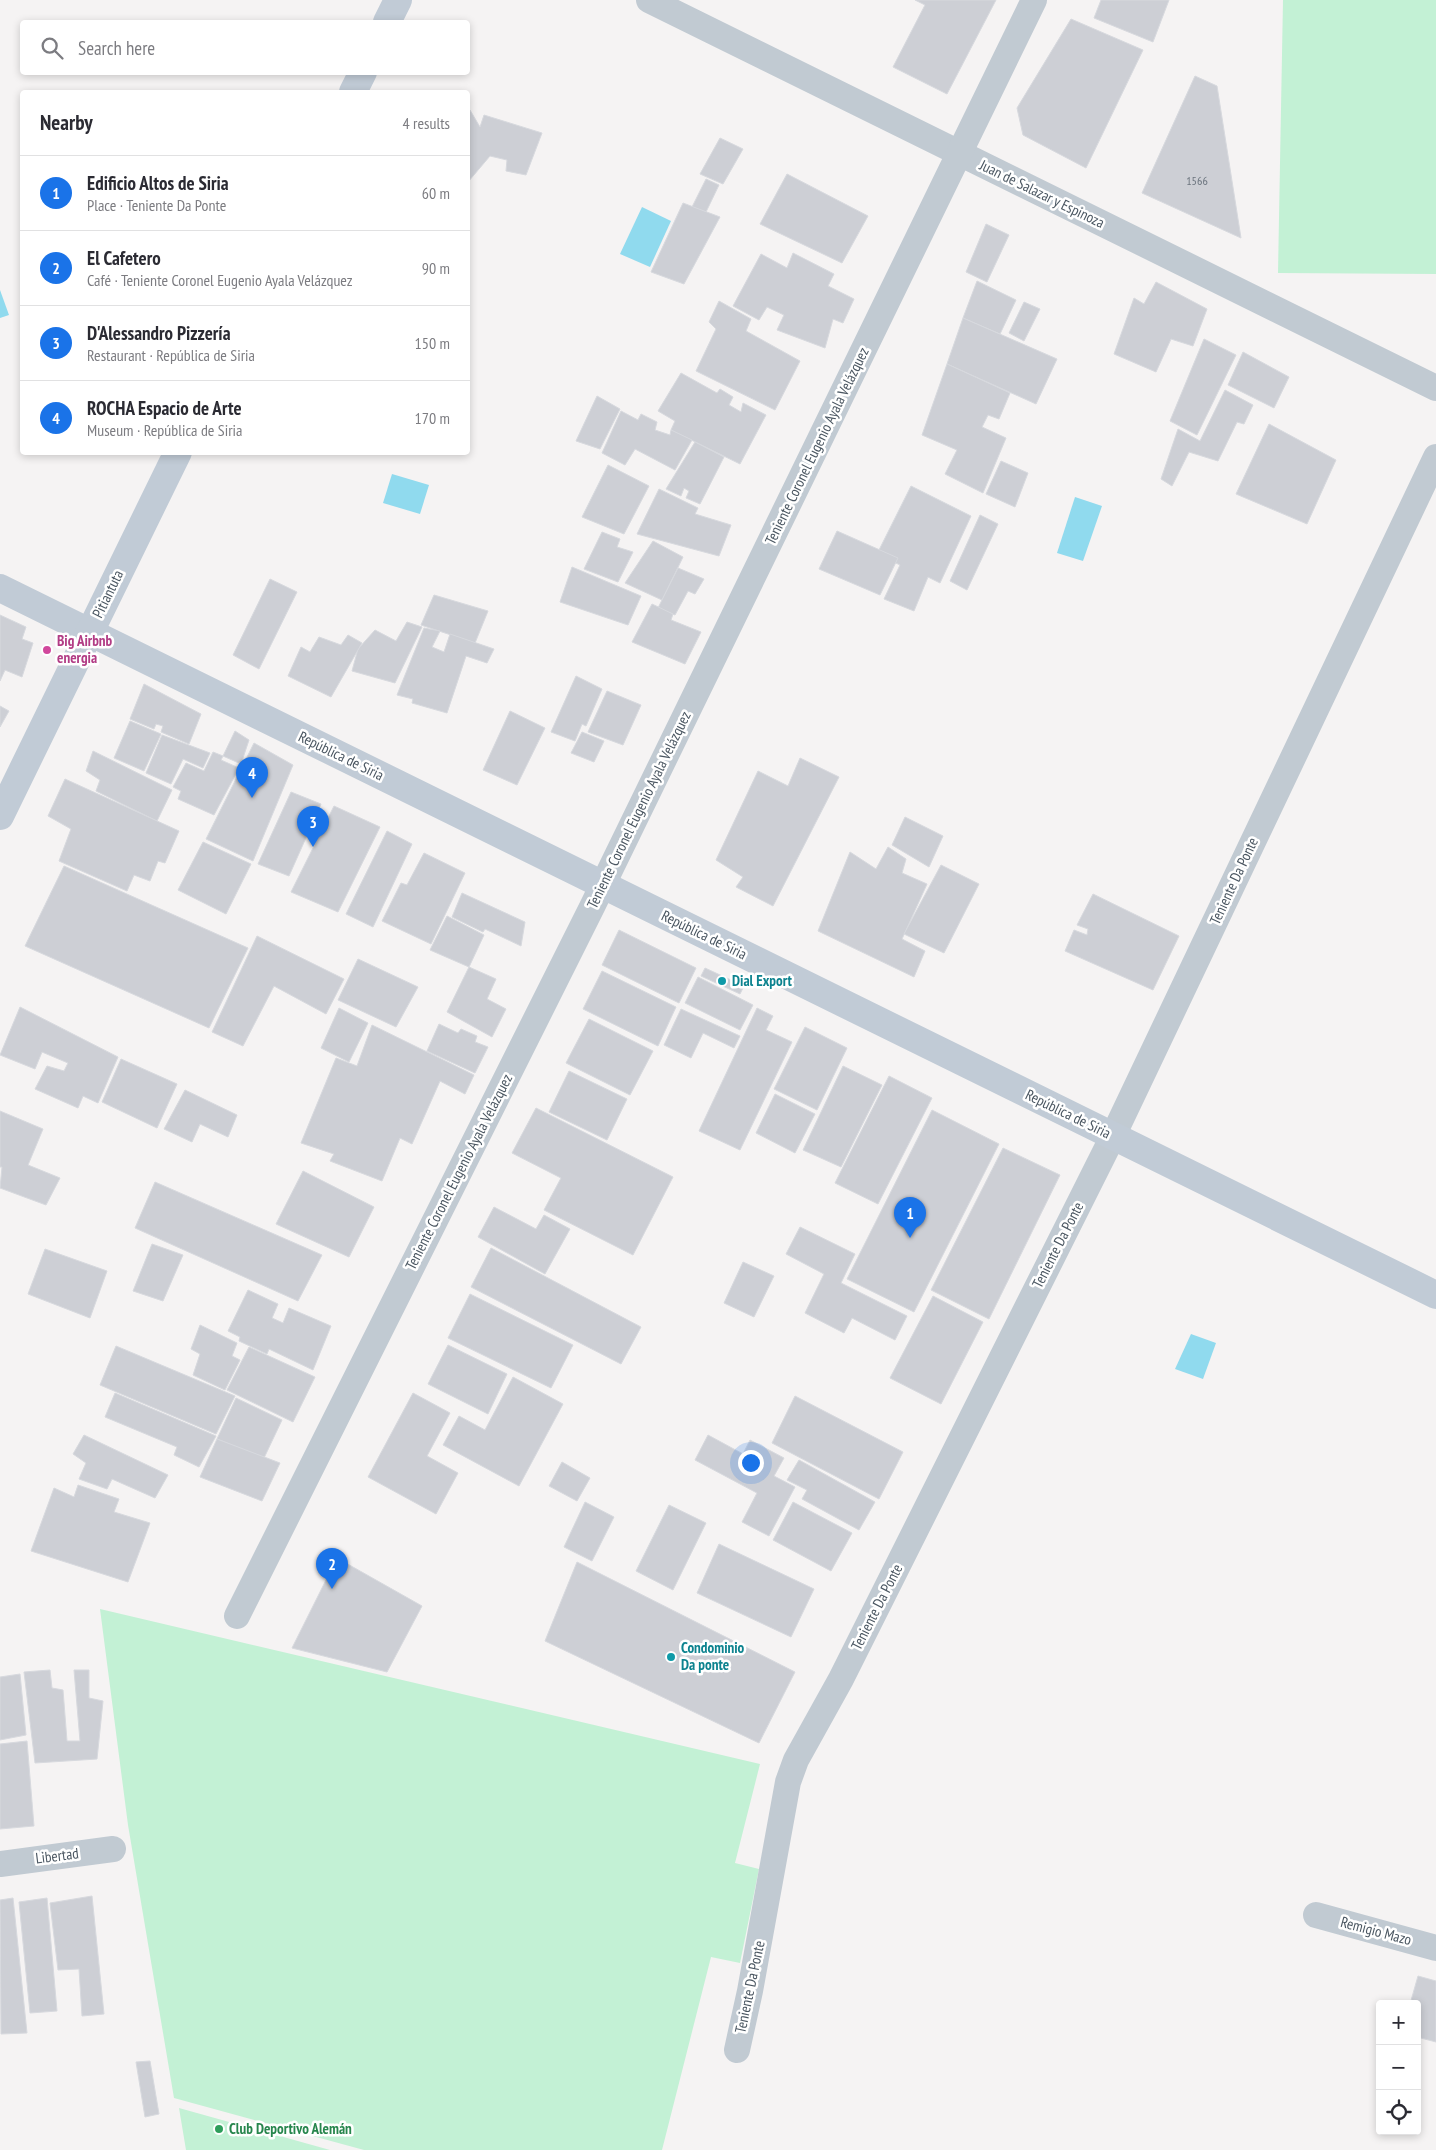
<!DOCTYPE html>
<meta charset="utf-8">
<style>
:root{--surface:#fff;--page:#f2f2f3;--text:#2b2b33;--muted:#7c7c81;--line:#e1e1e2;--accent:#1a73e8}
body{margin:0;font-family:"PT Sans Narrow",sans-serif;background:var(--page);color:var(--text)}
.controls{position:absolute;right:15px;bottom:15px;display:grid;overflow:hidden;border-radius:5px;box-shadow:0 2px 8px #0003}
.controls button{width:45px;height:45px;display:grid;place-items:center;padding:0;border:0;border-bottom:1px solid var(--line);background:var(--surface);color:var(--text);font:25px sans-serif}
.you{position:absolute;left:750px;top:1462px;width:18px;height:18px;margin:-12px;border:4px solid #fff;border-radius:50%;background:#1a73e8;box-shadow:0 0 0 8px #1a73e833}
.badge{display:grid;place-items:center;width:32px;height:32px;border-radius:50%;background:var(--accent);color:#fff;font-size:16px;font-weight:700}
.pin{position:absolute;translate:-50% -41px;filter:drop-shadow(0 1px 2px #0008)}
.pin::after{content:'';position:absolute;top:26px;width:18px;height:15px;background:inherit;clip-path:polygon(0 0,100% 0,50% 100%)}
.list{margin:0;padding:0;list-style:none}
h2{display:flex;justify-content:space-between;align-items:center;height:65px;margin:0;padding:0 20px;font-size:21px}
h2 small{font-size:16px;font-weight:400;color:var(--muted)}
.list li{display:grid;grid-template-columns:32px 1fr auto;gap:15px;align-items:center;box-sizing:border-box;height:75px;padding:0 20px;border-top:1px solid var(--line)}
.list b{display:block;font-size:19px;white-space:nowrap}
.list p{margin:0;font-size:16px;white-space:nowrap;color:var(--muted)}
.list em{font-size:16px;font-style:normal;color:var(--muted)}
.icon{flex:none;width:28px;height:28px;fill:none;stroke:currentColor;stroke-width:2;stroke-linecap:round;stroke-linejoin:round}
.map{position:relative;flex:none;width:1436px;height:2150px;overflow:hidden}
.search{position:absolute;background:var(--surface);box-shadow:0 2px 8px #0003;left:20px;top:20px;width:450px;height:55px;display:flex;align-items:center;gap:12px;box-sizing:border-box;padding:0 18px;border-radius:5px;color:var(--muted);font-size:19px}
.panel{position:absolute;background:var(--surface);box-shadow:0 2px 8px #0003;left:20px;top:90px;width:450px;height:365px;border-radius:5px}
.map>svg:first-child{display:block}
.green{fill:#c3f1d5}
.water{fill:#90daee}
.building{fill:#cdcfd5;stroke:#d7d9de}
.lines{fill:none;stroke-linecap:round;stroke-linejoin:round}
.street{stroke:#c1cad2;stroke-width:26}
.secondary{stroke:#c1cbd6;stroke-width:28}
.hotel-dot{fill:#d1479c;stroke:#fff;stroke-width:2}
.culture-dot{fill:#0f9aa8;stroke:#fff;stroke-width:2}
.leisure-dot{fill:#2e9e5b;stroke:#fff;stroke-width:2}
.labels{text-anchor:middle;stroke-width:5;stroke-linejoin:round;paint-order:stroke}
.number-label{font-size:12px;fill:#6b747e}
.street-label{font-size:15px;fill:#4a5661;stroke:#fff}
.hotel-label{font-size:15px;font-weight:bold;fill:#b23c85;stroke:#fff;text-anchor:start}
.culture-label{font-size:15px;font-weight:bold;fill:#0d838f;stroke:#fff;text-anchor:start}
.leisure-label{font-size:15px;font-weight:bold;fill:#27864d;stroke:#fff;text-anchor:start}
</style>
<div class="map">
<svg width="1436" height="2150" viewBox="0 0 1436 2150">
<rect width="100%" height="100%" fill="#f5f3f3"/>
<g class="green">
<path d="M1283,0h153v274l-158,-1z"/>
<path d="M100,1609l660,155 -25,99 24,6 -19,94 -29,-6 -49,193h-298l-190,-52 -46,-273z"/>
<path d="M179,2108l151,42h-144z"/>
</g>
<g class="water">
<path d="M642,207l29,14 -21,46 -30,-13z"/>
<path d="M0,290l9,25 -9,3z"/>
<path d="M392,474l37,11 -9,29 -37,-11z"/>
<path d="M1075,497l27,9 -19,55 -26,-8z"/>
<path d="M1191,1334l25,9 -13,36 -28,-10z"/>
</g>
<g class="building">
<path d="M915,0h81l-49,94 -54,-27 32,-62z"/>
<path d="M1101,0h68l-16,42 -59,-24z"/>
<path d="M1071,19l72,31 -57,118 -63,-33 -6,-27z"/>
<path d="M1195,76l22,10 24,152 -99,-45z"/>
<path d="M468,110h2l10,17 4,-12 58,18 -16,42 -20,-4 1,-11 -17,-4 -22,26z"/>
<path d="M720,138l23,11 -20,35 -23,-10z"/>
<path d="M787,174l81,42 -26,47 -82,-39z"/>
<path d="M706,179l13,6 -13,27 -14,-5z"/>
<path d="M683,203l37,14 -36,67 -33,-12z"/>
<path d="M986,224l23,11 -22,47 -21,-10z"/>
<path d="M793,253l41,21 -6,12 26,13 -11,24 -10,-4 -8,29 -48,-18 7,-15 -17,-8 -8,13 -26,-14 28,-52 26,14z"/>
<path d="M977,281l39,19 -16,34 -37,-16z"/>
<path d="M1156,282l51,27 -14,37 -22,-7 -15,33 -42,-18 20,-56 10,6z"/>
<path d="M719,301l32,18 -5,12 54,30 -25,49 -79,-39 20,-42 -7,-7z"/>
<path d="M1024,302l16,7 -16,32 -15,-8z"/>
<path d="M963,318l94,41 -21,45 -89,-40z"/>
<path d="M1204,339l32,16 -39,80 -27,-14z"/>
<path d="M1243,352l46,25 -15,31 -46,-23z"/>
<path d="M947,364l63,29 -11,26 -11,-4 -6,12 24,11 -23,55 -38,-19 12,-24 -35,-15z"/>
<path d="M681,373l36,20 3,-4 13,8 -4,8 12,7 2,-9 23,12 -26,49 -69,-34 4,-9 -17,-10z"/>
<path d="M1225,390l28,15 -9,19 -7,-2 -19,39 -29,-9 -17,34 -11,-7 17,-50 22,12z"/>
<path d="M597,396l23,13 -20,40 -24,-8z"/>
<path d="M621,411l17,9 3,-6 16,8 -2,8 15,5 1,-5 21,10 -17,30 -40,-21 -10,16 -23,-12z"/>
<path d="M1269,424l67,36 -29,64 -71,-30z"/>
<path d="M695,442l29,15 -24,47 -14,-6 3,-7 -5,-3 -3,8 -15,-7z"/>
<path d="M1001,461l27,12 -13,34 -29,-13z"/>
<path d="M608,465l41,21 -25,48 -42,-17z"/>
<path d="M911,486l60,30 -31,67 -12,-6 -14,34 -30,-12 16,-34 -23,-11z"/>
<path d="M659,489l39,19 -3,6 36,11 -12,31 -82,-22z"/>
<path d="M980,515l18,9 -31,66 -17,-9z"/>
<path d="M837,531l61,27 -18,37 -61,-26z"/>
<path d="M602,532l18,7 -3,8 16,5 -15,30 -34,-13z"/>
<path d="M653,541l30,16 -21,43 -37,-17z"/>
<path d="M572,567l69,29 -13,29 -68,-23z"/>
<path d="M678,568l26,11 -9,15 -7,-3 -13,24 -17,-7z"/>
<path d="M270,579l27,13 -38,77 -26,-14z"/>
<path d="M434,595l54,16 -13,32 -54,-18z"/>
<path d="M652,604l21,10 -2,6 30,12 -16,32 -53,-22z"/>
<path d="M0,615l26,12 -4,12 11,4 -11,34 -17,-7 -5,11z"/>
<path d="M407,622l15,5 -27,56 -43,-12 6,-22 17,-19 21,11z"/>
<path d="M424,628l16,3 -8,16 12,5 6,-18 44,15 -7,14 -21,-7 -19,57 -35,-10 1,-4 -16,-4z"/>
<path d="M348,635l14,8 -31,54 -43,-21 13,-29 9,5 9,-15 22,8z"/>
<path d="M576,676l26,13 -16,37 -4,-2 -7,17 -24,-9z"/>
<path d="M144,684l57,30 -12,30 -28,-12 2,-6 -7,-2 -2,5 -24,-10z"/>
<path d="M607,691l34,14 -18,40 -35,-13z"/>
<path d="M0,706l9,5 -9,16z"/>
<path d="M510,711l35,17 -28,57 -34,-15z"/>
<path d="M130,721l31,13 -17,37 -30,-13z"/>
<path d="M235,731l14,9 -8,24 -18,-8z"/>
<path d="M582,732l22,9 -10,21 -23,-9z"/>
<path d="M162,735l48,18 -7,15 -20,-9 -12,25 -25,-11z"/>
<path d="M254,743l39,22 -40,96 -47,-22z"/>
<path d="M93,751l79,39 -15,31 -61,-30 4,-11 -14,-9z"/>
<path d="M213,752l10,4 -2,4 18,8 -25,47 -36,-16 3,-8 -8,-4 13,-24 18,8z"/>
<path d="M800,758l39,19 -66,129 -37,-19 7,-10 -27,-17 42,-89 30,15z"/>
<path d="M65,779l114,52 -14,32 -7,-2 -8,20 -16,-6 -7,16 -68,-30 12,-32 -23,-13z"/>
<path d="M291,792l30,12 -32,72 -31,-12z"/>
<path d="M334,806l46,21 -42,85 -47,-20z"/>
<path d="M905,817l38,19 -14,31 -37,-22z"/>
<path d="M387,831l25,13 -39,83 -27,-13z"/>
<path d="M203,842l48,22 -25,50 -48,-24z"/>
<path d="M888,847l18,12 -4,14 25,11 -25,55 23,12 -11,26 -96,-46 32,-79 26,17z"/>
<path d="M424,853l41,20 -34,71 -49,-23 19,-38 6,2z"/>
<path d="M941,865l38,19 -35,69 -40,-19z"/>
<path d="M64,866l184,82 -39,80 -184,-82z"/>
<path d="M462,893l63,29 -4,24 -36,-17 -2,3 -31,-15z"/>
<path d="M1093,894l86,42 -26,54 -88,-39 9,-21 13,5 1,-6 -11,-4z"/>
<path d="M447,916l37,19 -15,32 -39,-17z"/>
<path d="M619,930l77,38 -17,35 -77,-38z"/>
<path d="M257,936l87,43 -18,35 -52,-28 -31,60 -31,-14z"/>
<path d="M358,959l60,28 -22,40 -58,-27z"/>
<path d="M469,967l27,12 -9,20 19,10 -14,28 -45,-25z"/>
<path d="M705,968l39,18 -4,8 -39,-18z"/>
<path d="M602,971l74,36 -18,39 -75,-37z"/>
<path d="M698,977l55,28 -13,25 -55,-27z"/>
<path d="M20,1007l98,50 -20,46 -15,-7 -5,12 -43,-19 12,-23 17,5 4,-8 -26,-11 -7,17 -35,-14z"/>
<path d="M339,1008l29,15 -19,39 -28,-14z"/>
<path d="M757,1008l16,8 -7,14 26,12 -52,108 -41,-19z"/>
<path d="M681,1009l59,27 -6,12 -31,-15 -12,25 -27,-13z"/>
<path d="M589,1019l64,32 -23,44 -64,-32z"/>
<path d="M439,1024l19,9 3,-4 16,7 -2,6 13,5 -13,26 -48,-22z"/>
<path d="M372,1025l102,50 -9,19 -25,-13 -28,63 -12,-6 -18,43 -52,-20 4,-7 -33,-11 35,-85 21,8z"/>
<path d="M805,1027l42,21 -30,62 -43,-21z"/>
<path d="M121,1059l56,25 -20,44 -55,-26z"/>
<path d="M843,1066l39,19 -41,82 -38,-17z"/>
<path d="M569,1071l58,28 -20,41 -58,-28z"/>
<path d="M889,1076l43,22 -54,106 -43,-21z"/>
<path d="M185,1090l52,25 -9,22 -28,-13 -8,18 -28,-13z"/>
<path d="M775,1094l40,20 -20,39 -39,-20z"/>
<path d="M536,1108l137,69 -40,78 -89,-45 17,-32 -49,-25z"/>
<path d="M932,1110l67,34 -85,168 -67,-33z"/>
<path d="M0,1111l43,18 -15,36 32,13 -14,27 -46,-17 2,-21h-2z"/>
<path d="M1003,1148l57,27 -71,144 -58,-29z"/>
<path d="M303,1171l71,36 -25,50 -73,-33z"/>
<path d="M155,1182l167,73 -24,46 -163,-73z"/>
<path d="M494,1207l42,22 8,-14 26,14 -25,45 -67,-37z"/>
<path d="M800,1227l55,27 -14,29 66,33 -12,24 -43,-22 -8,15 -39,-20 19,-39 -38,-20z"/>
<path d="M152,1244l31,11 -20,46 -30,-10z"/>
<path d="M491,1248l150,79 -20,37 -150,-77z"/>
<path d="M45,1249l62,22 -17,47 -62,-24z"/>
<path d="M743,1262l31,14 -20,41 -30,-14z"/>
<path d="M248,1290l30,14 -6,14 11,5 6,-15 42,18 -18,44 -44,-21 -2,5 -28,-13 1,-4 -12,-6z"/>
<path d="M470,1294l103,51 -22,43 -103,-50z"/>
<path d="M933,1296l50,26 -42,82 -51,-26z"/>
<path d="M200,1325l37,18 -5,13 8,4 -15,30 -32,-15 7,-21 -9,-5z"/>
<path d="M448,1345l59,29 -19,40 -60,-30z"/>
<path d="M116,1346l119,50 -19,38 -116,-49z"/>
<path d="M249,1347l66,30 -22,45 -66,-32z"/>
<path d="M513,1377l50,27 -44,82 -76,-41 16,-29 26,14z"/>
<path d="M115,1393l101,43 -17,31 -25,-12 3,-8 -72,-30z"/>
<path d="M413,1393l37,20 -23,43 31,17 -22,41 -68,-37z"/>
<path d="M795,1396l108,56 -24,47 -107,-56z"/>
<path d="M236,1398l46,22 -18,38 -47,-19z"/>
<path d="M84,1435l84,40 -13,23 -43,-19 -5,10 -28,-10 7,-16 -13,-9z"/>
<path d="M708,1435l35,19 7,-14 34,18 -10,18 21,11 -26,49 -27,-14 15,-29 -62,-33z"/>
<path d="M217,1439l63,24 -18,38 -62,-24z"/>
<path d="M799,1460l76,42 -16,28 -57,-31 5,-9 -20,-10z"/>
<path d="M562,1462l28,16 -13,23 -28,-15z"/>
<path d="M78,1485l41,14 -5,13 36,11 -22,59 -97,-31 23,-63 20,9z"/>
<path d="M585,1502l29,15 -22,44 -28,-14z"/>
<path d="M793,1502l59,31 -21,38 -58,-31z"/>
<path d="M669,1505l37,18 -33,67 -37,-19z"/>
<path d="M719,1544l95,45 -23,48 -94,-44z"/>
<path d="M337,1558l85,48 -35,66 -95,-24z"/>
<path d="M577,1562l218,110 -36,71 -214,-102z"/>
<path d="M50,1670l2,18 11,2 4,51h13l-6,-71h15v28l14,3 -6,58 -62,4 -11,-91z"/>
<path d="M20,1674l6,61 -26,5v-63z"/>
<path d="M27,1741l7,85 -34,3v-85z"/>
<path d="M92,1896l12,118 -22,2 -3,-47 -21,1 -8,-67z"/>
<path d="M13,1898l14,135 -26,1 -1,-134z"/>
<path d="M47,1898l10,113 -27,2 -11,-111z"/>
<path d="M1418,1976l18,5v61l-19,-5v-33h-7z"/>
<path d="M150,2061l9,53 -14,3 -9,-55z"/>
</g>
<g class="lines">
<g class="street">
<path d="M649,0l787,388"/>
<path d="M237,1616l355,-709 442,-907"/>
<path d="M0,1864l113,-15"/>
<path d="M1316,1915l120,33"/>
<path d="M737,2050l13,-59 38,-209 8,-22 45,-81 272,-543 323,-679"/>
</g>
<g class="secondary">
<path d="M387,22l11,-22"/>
<path d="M353,92l10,-20"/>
<path d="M0,588l1436,707"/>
<path d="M0,816l178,-364"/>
</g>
</g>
<circle class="hotel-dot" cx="47" cy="650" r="5"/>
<g class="culture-dot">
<circle cx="722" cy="981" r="5"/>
<circle cx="671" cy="1657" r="5"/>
</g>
<circle class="leisure-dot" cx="219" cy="2129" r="5"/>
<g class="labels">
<g class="number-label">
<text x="1197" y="185">1566</text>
</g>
<g class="street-label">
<text transform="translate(1042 194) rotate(26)" y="5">Juan de Salazar y Espinoza</text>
<text transform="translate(817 446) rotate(-64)" y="5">Teniente Coronel Eugenio Ayala Velázquez</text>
<text transform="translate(108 594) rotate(-64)" y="5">Pitiantuta</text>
<text transform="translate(341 756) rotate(26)" y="5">República de Siria</text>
<text transform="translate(639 810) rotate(-64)" y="5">Teniente Coronel Eugenio Ayala Velázquez</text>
<text transform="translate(1234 881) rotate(-65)" y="5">Teniente Da Ponte</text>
<text transform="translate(704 935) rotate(26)" y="5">República de Siria</text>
<text transform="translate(1068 1114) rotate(26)" y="5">República de Siria</text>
<text transform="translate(459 1172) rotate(-63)" y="5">Teniente Coronel Eugenio Ayala Velázquez</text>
<text transform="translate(1058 1245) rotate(-63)" y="5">Teniente Da Ponte</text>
<text transform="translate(877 1607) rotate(-63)" y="5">Teniente Da Ponte</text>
<text transform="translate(57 1856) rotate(-7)" y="5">Libertad</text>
<text transform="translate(1376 1931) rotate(15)" y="5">Remigio Mazo</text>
<text transform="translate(750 1987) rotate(-78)" y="5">Teniente Da Ponte</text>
</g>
<g class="hotel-label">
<text x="57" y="646">Big Airbnb<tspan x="57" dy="17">energia</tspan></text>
</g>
<g class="culture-label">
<text x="732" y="986">Dial Export</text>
<text x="681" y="1653">Condominio<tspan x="681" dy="17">Da ponte</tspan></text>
</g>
<g class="leisure-label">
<text x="229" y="2134">Club Deportivo Alemán</text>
</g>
</g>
</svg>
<div class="controls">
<button>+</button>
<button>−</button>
<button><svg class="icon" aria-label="locate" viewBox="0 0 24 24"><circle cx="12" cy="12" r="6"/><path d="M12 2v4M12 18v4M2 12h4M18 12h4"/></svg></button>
</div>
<div class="you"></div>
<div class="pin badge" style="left:910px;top:1238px">1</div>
<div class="pin badge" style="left:332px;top:1589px">2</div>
<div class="pin badge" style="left:313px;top:847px">3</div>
<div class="pin badge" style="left:252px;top:798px">4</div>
<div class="search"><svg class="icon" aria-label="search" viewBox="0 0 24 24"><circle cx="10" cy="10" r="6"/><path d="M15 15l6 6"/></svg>Search here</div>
<section class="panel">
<h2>Nearby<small>4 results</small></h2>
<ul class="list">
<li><span class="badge">1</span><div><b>Edificio Altos de Siria</b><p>Place · Teniente Da Ponte</p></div><em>60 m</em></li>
<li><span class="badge">2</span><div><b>El Cafetero</b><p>Café · Teniente Coronel Eugenio Ayala Velázquez</p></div><em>90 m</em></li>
<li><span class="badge">3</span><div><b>D'Alessandro Pizzería</b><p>Restaurant · República de Siria</p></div><em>150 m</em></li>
<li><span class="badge">4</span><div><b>ROCHA Espacio de Arte</b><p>Museum · República de Siria</p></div><em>170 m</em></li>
</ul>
</section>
</div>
